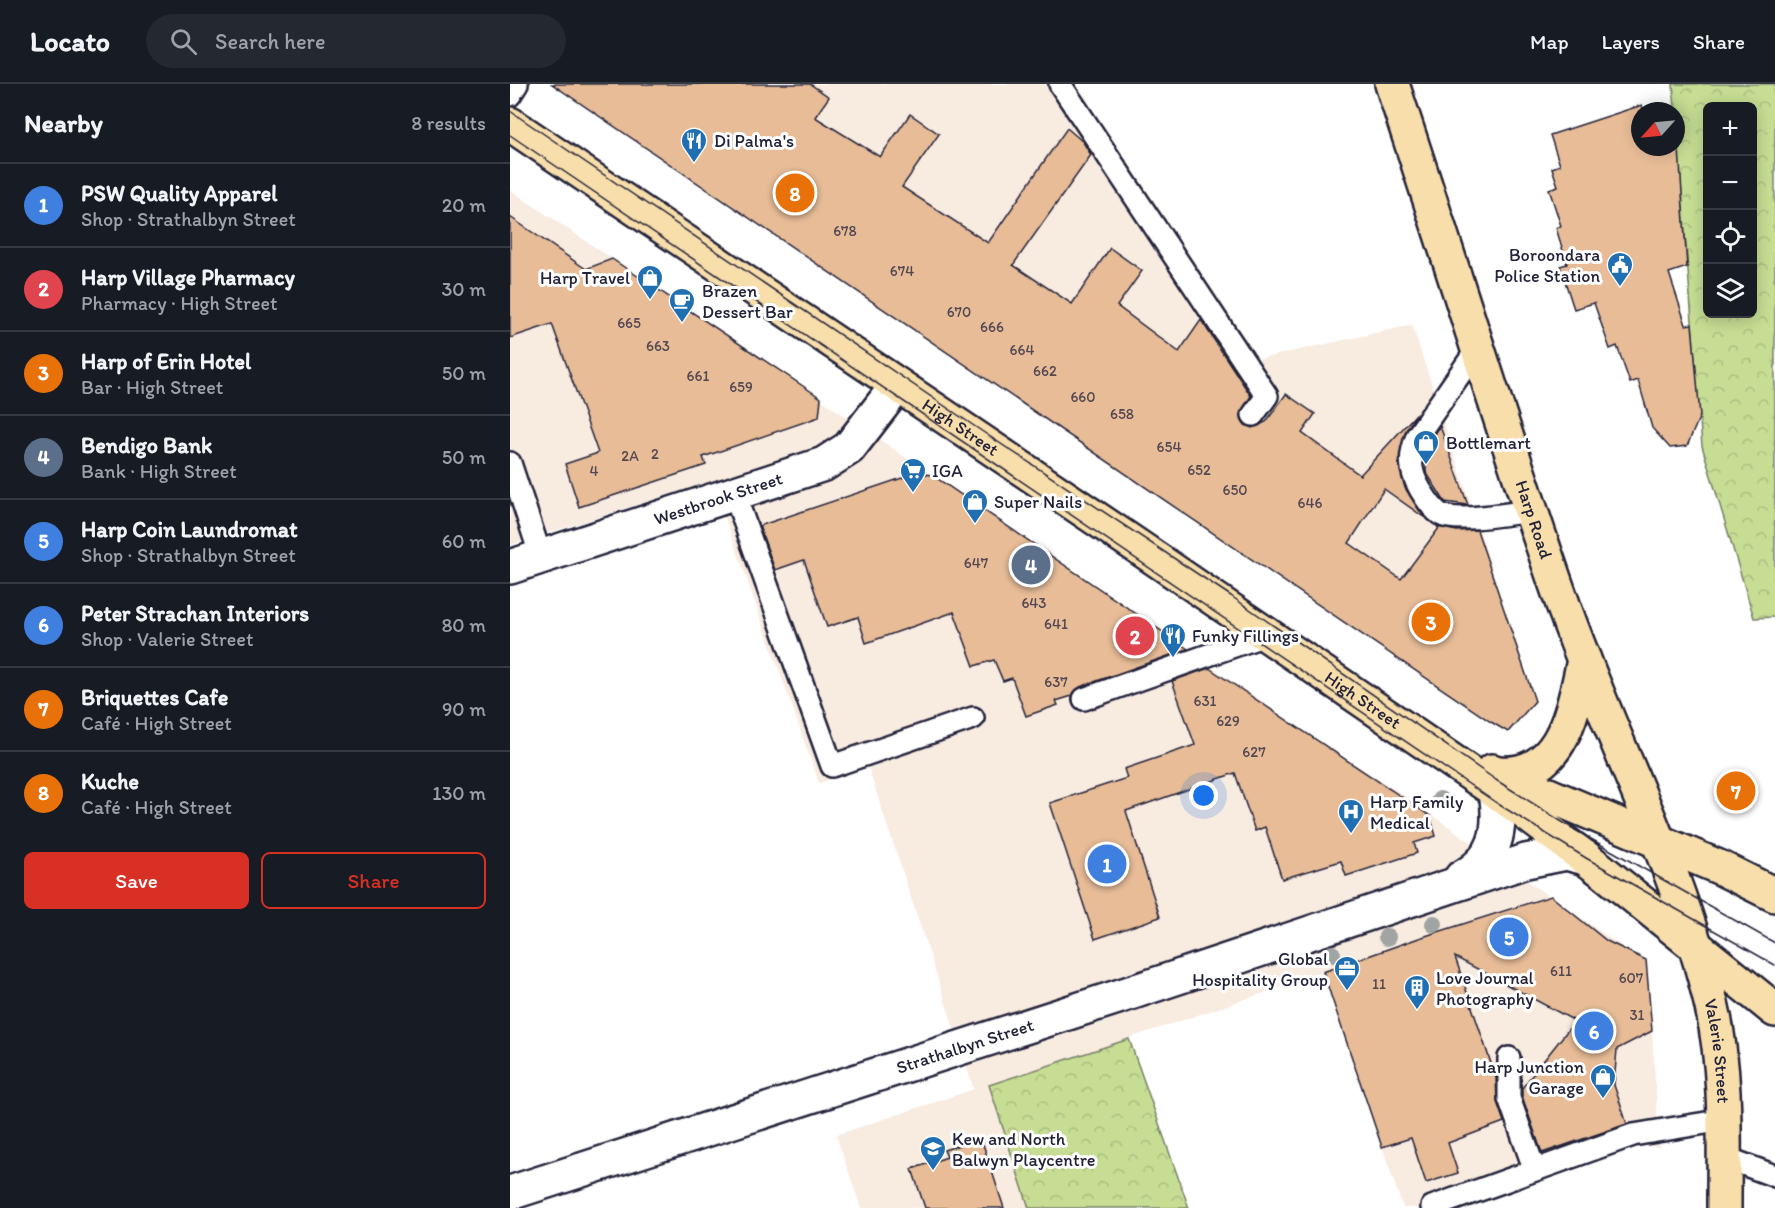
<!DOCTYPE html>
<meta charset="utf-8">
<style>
:root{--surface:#171b24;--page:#242831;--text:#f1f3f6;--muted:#9ea1a6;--line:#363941;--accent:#d93025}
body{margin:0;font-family:Itim,sans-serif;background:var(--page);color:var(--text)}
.controls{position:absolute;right:18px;top:18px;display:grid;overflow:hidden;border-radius:9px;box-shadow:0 3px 15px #0003}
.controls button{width:54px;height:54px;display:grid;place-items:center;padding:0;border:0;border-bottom:2px solid var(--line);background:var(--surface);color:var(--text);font:30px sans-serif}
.compass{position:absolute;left:1121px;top:18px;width:54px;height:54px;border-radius:50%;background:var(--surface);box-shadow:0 3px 15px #0003;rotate:243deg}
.you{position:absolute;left:694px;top:712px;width:21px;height:21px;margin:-15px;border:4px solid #fff;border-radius:50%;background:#1a73e8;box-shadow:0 0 0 9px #1a73e833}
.badge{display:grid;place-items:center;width:39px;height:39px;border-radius:50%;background:var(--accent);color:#fff;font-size:20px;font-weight:700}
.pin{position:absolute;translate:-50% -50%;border:3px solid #fff;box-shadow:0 2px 6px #0006}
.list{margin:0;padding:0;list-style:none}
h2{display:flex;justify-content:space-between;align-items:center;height:78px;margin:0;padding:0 24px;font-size:26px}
h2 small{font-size:20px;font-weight:400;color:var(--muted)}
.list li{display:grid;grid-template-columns:39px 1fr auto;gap:18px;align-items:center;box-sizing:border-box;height:84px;padding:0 24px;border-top:2px solid var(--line)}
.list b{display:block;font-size:22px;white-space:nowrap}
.list p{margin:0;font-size:20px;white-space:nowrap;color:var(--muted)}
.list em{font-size:20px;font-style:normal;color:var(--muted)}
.actions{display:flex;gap:12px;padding:18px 24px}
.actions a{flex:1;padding:14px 0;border:2px solid var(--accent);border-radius:9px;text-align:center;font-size:21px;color:var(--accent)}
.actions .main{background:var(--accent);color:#fff}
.icon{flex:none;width:33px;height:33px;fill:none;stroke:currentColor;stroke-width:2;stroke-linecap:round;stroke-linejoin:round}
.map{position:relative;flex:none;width:1265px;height:1124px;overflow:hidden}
header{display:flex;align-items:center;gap:36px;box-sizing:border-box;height:84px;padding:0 30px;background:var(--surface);border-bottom:2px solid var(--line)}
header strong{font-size:28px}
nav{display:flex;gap:33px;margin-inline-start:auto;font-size:21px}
.search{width:420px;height:54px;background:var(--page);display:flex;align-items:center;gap:15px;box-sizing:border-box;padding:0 21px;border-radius:33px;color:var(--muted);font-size:22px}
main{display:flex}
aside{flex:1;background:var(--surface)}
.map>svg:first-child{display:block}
.built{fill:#f8ebe0}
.park{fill:url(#park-crowns);stroke:#748067;stroke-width:1.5;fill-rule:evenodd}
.building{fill:#e7bc97;stroke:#22223b;stroke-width:1.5}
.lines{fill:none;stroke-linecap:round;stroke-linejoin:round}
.service-casing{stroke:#22223b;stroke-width:26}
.minor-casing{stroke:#22223b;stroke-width:38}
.primary-casing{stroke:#22223b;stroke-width:38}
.service{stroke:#fff;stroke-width:21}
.minor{stroke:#fff;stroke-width:33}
.primary{stroke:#f8deab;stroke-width:33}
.tram{stroke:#22223b;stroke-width:1.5}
.tree{fill:#a0a4a2}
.labels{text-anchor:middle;stroke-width:6;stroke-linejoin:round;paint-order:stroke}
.number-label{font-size:15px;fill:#534852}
.poi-label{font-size:18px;fill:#22223b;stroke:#fff;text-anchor:start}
.street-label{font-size:18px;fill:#22223b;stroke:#fff}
</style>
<header>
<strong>Locato</strong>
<div class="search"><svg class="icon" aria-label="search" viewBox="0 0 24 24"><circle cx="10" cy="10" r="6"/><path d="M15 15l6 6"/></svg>Search here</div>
<nav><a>Map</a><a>Layers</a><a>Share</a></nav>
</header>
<main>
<aside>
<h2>Nearby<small>8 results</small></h2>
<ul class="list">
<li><span class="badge" style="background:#3f7fe0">1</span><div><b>PSW Quality Apparel</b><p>Shop · Strathalbyn Street</p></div><em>20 m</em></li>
<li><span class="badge" style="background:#e0444e">2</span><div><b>Harp Village Pharmacy</b><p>Pharmacy · High Street</p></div><em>30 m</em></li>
<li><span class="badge" style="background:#e8710a">3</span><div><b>Harp of Erin Hotel</b><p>Bar · High Street</p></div><em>50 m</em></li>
<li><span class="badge" style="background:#5c6f8a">4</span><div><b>Bendigo Bank</b><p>Bank · High Street</p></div><em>50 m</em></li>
<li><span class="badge" style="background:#3f7fe0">5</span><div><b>Harp Coin Laundromat</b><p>Shop · Strathalbyn Street</p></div><em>60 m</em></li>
<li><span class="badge" style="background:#3f7fe0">6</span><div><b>Peter Strachan Interiors</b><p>Shop · Valerie Street</p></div><em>80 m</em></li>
<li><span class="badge" style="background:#e8710a">7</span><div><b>Briquettes Cafe</b><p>Café · High Street</p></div><em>90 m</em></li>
<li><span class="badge" style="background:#e8710a">8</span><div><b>Kuche</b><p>Café · High Street</p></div><em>130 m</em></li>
</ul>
<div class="actions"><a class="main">Save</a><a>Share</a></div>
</aside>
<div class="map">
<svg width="1265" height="1124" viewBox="0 0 1265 1124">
<defs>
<pattern id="park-crowns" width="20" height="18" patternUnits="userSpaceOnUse" patternTransform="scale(1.5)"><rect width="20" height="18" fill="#c6dd93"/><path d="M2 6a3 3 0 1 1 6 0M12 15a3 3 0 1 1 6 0" fill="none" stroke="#aabd80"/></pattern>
</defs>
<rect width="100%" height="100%" fill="#fff"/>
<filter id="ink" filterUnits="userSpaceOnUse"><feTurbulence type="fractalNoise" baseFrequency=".0167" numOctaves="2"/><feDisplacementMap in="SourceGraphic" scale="12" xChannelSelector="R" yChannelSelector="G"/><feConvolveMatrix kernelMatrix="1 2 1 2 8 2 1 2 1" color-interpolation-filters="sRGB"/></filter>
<g filter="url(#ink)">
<g class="built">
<path d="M42,0h524l183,275 153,-34 123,376 -27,31 -17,-10z"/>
<path d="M0,106l290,195 523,359 74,47 236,163 19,77 7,116 -35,-3 -188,64h-33l-80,-235 -333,112 39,123h-168l-25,-73 138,-46 -106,-322 -49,16 -107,-302 -202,64z"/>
</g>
<g class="park">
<path d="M1163,0h102v533l-21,1 -52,-172zM1198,22h44v208h-44z"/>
<path d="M619,955l60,169h-160l-40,-123z"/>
</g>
<g class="building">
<path d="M42,0h258l19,13 -14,20 65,40 30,-43 29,20 -37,53 86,56 79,-115 16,14 8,13 -78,110 59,39 38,-56 32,23 -25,35 62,46 22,-32 50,76 -11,17 5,12 7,3 14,-6 20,-28 29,20 -13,19 58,42 57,-62 -12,19 -6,32 6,24 20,30 -41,-29 -35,54 52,36 38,-51 -2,-1 20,4 20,-1 58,171 -27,31 -17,-10z"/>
<path d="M1132,21l2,6h-4v36h16l1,4 22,-2 8,118 -18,6 17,52 6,-1 8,92 -13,30 -17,2 -18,-20 -14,-48 -8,3 -13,-37 -7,3 -16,-46 -20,6 -14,-43 7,-2 -11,-36 5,-2 -12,-37 9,-3 -6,-18 8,-3 -10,-30z"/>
<path d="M0,133l76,52 26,-10 209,139 -2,19 -116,40 3,8 -127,42 -14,-43 33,-11 -46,-129 -42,14z"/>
<path d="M930,342l28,79 -23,-3 -19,-30 1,-25z"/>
<path d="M407,389l15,2 256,174 -108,38 -8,9 -16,5 2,4 -32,11 -14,-38 -9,3 -9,-21 -20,6 -20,-54 -88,31 -8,-26 -31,10 -23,-67 -29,10 -16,-44z"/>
<path d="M699,584l221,148 6,20 -22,7 3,10 -71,23 -5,-15 -59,18 -17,-52 -10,4 -20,-58 -109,38 34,106 -65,22 -45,-136 77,-25 -3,-9 71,-24 -23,-64z"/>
<path d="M1041,812l56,45 39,19 6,71 -35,18 -3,36 13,39 -85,29 -20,-57v-8l53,-67 -120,-64 41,121 1,24 7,20 -56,21 10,30 -32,10 -15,-45 -29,9 -59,-175 96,-34z"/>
<path d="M471,1054l23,70h-79l-13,-39 35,-12 -3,-7z"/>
</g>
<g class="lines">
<defs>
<g id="service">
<path d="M550,0l207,312 -14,19"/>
<path d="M0,11l7,-11"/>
<path d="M968,264l-61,88c-8,20 -8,34 3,53 5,8 11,19 20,25 16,10 71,-1 92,-3"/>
<path d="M0,379l31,94"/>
<path d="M224,409l98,273 141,-48"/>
<path d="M574,615l181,-64"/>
<path d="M999,974v40l25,70"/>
<path d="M1214,1073l51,19"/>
<path d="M922,1123l201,-72 91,-15"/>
</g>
<g id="minor">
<path id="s1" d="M0,483l314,-103 25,-16 48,-62"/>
<path d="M951,794c36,-20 41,-47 35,-87"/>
<path id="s2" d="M0,1109l623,-201 393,-131 40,-8 20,5"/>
</g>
<g id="primary">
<path id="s3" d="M882,0c57,171 109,343 168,512 48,138 119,269 152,411 15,66 12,134 12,201"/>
<path id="s4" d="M0,40l627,422 359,245 104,78 175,141"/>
<path d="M982,687l229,97 54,27"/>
<path d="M986,689c67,6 77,-63 88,-113"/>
</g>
</defs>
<use href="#service" class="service-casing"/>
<use href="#minor" class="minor-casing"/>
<use href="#primary" class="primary-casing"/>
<use href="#service" class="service"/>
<use href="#minor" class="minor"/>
<use href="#primary" class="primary"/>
<g class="tram">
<path d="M0,27l473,321 248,164 265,184 79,50 200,113"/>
<path d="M0,51l988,669 88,54 189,107"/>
</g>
</g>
<g class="tree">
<circle cx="930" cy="716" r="9"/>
<circle cx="924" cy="840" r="9"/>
<circle cx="877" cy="853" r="9"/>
<circle cx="822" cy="870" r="9"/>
</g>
</g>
<defs>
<symbol id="restaurant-pin" viewBox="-11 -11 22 30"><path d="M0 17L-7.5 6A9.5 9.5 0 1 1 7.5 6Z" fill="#1f6fb2" stroke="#fff"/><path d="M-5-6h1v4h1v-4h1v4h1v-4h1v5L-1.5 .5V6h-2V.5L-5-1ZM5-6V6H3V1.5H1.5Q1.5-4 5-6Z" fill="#fff"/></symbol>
<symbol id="civic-pin" viewBox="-11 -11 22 30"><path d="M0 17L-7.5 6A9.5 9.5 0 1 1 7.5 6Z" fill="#1f6fb2" stroke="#fff"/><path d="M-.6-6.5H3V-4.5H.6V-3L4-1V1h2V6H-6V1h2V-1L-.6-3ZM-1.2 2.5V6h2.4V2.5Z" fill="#fff"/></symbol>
<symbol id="shop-pin" viewBox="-11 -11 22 30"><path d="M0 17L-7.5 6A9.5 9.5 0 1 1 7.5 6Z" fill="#1f6fb2" stroke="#fff"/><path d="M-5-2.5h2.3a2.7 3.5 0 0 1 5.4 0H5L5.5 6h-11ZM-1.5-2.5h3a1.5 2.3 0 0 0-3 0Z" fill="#fff"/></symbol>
<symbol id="cafe-pin" viewBox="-11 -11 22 30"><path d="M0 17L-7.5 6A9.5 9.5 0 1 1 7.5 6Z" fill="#1f6fb2" stroke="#fff"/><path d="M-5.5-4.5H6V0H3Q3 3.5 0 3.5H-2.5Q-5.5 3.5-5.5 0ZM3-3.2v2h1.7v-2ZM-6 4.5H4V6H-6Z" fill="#fff"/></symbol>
<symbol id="supermarket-pin" viewBox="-11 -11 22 30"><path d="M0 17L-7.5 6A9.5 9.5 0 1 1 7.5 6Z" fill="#1f6fb2" stroke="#fff"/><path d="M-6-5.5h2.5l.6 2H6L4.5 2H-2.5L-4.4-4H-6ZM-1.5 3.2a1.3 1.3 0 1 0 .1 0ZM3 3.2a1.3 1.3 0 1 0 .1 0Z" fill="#fff"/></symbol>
<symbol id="hospital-pin" viewBox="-11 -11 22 30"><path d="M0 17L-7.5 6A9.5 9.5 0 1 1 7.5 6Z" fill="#1f6fb2" stroke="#fff"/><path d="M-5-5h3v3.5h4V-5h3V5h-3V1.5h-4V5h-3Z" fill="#fff"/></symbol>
<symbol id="office-pin" viewBox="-11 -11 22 30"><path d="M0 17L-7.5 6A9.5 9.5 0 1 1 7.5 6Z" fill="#1f6fb2" stroke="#fff"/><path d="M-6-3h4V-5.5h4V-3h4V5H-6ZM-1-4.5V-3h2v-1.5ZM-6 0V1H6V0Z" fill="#fff"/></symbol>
<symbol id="building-pin" viewBox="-11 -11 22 30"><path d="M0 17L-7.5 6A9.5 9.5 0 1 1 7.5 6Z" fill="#1f6fb2" stroke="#fff"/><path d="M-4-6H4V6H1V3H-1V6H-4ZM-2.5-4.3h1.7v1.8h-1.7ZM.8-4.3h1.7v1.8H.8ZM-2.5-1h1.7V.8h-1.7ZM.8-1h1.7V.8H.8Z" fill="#fff"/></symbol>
<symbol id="school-pin" viewBox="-11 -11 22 30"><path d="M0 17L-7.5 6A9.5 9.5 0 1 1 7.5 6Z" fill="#1f6fb2" stroke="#fff"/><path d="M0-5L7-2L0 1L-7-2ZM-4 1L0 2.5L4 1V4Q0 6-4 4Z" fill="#fff"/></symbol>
</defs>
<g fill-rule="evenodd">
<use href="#restaurant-pin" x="169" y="42" width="30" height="40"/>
<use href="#civic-pin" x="1095" y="166" width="30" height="40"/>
<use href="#shop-pin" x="125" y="179" width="30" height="40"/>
<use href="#cafe-pin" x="157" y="202" width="30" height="40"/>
<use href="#shop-pin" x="901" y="344" width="30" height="40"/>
<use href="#supermarket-pin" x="388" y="372" width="30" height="40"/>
<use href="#shop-pin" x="450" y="403" width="30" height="40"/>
<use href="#restaurant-pin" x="648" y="537" width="30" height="40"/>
<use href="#hospital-pin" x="826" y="713" width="30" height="40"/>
<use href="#office-pin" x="822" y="870" width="30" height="40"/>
<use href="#building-pin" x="892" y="889" width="30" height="40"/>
<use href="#shop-pin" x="1078" y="978" width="30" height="40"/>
<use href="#school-pin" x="408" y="1050" width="30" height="40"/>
</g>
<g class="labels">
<g class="number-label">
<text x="335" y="152">678</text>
<text x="392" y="192">674</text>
<text x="449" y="233">670</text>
<text x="119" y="244">665</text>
<text x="482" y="248">666</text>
<text x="148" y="267">663</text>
<text x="512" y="271">664</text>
<text x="535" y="292">662</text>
<text x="188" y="297">661</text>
<text x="231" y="308">659</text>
<text x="573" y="318">660</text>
<text x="612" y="335">658</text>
<text x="659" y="368">654</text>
<text x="145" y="375">2</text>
<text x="120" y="377">2A</text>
<text x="689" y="391">652</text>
<text x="84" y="392">4</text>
<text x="725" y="411">650</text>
<text x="800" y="424">646</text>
<text x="466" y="484">647</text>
<text x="524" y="524">643</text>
<text x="546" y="545">641</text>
<text x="546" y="603">637</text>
<text x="695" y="622">631</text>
<text x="718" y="642">629</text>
<text x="744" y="673">627</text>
<text x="1051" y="892">611</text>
<text x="1121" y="899">607</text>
<text x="869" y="905">11</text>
<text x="1127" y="936">31</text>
</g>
<g class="poi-label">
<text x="204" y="63">Di Palma's</text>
<text x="1090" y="177" text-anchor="end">Boroondara<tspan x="1090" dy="21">Police Station</tspan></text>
<text x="120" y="200" text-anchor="end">Harp Travel</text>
<text x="192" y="213">Brazen<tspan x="192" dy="21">Dessert Bar</tspan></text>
<text x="936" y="365">Bottlemart</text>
<text x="422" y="393">IGA</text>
<text x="484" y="424">Super Nails</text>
<text x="682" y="558">Funky Fillings</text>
<text x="860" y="724">Harp Family<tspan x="860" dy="21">Medical</tspan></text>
<text x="818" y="881" text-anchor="end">Global<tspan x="818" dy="21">Hospitality Group</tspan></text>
<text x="926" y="900">Love Journal<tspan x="926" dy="21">Photography</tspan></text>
<text x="1074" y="989" text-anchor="end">Harp Junction<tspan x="1074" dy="21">Garage</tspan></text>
<text x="442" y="1061">Kew and North<tspan x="442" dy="21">Balwyn Playcentre</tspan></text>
</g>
<g class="street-label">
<text dy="6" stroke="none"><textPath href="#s4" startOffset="543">High Street</textPath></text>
<text dy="6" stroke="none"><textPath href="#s1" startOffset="219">Westbrook Street</textPath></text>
<text dy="6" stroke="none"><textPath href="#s3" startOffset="458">Harp Road</textPath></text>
<text dy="6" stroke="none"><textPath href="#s4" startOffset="1029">High Street</textPath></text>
<text dy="6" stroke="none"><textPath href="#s2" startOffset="478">Strathalbyn Street</textPath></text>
<text dy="6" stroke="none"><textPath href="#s3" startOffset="1022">Valerie Street</textPath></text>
</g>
</g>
</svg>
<div class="controls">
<button>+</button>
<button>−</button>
<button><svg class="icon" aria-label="locate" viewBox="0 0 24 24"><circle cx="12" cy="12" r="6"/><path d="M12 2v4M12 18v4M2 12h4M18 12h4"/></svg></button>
<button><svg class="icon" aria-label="layers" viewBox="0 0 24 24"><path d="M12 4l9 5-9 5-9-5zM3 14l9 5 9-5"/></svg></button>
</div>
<svg class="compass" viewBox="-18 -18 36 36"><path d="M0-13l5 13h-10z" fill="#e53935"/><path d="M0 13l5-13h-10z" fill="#9ea1a6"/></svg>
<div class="you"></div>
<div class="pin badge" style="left:597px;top:780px;background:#3f7fe0">1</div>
<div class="pin badge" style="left:625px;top:552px;background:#e0444e">2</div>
<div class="pin badge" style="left:921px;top:538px;background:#e8710a">3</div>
<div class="pin badge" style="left:521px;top:481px;background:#5c6f8a">4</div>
<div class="pin badge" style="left:999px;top:853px;background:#3f7fe0">5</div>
<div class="pin badge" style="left:1084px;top:947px;background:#3f7fe0">6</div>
<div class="pin badge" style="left:1226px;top:707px;background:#e8710a">7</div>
<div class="pin badge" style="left:285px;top:109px;background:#e8710a">8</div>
</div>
</main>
